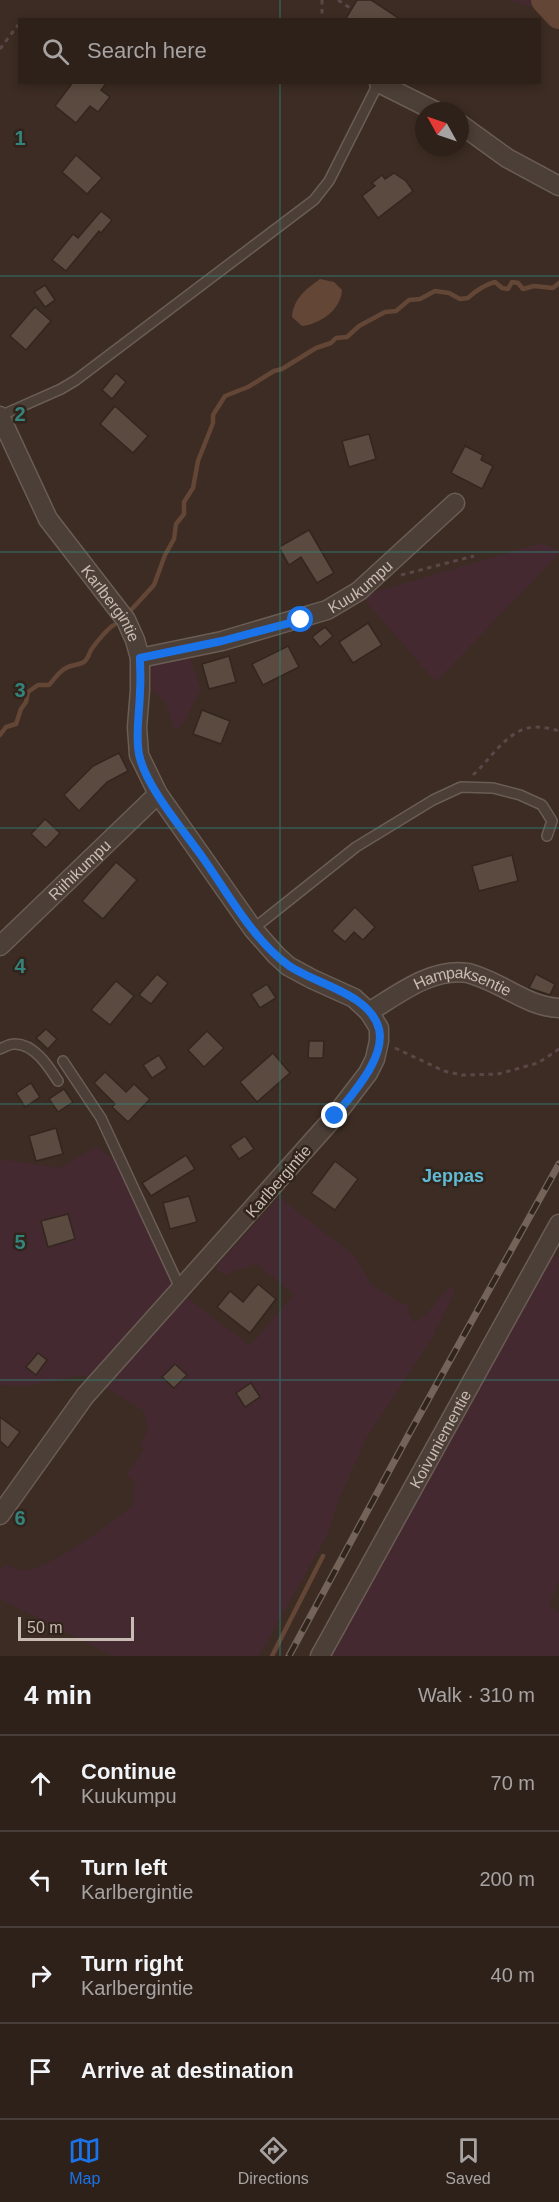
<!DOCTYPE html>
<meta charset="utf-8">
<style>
:root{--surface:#2d211a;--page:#352923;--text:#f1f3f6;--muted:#a7a3a2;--line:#483e39;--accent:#1a73e8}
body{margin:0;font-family:Arial,sans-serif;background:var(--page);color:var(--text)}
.compass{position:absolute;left:415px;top:102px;width:54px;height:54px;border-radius:50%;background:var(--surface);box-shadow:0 3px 9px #0003;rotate:310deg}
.scale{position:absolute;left:18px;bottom:15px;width:116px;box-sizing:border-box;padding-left:6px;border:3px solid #c8bbb2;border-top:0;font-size:16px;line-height:21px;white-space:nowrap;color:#c8bbb2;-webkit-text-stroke:4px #31241c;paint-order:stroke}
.stop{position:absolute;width:18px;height:18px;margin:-14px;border:4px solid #1a73e8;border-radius:50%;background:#fff}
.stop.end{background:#1a73e8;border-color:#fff;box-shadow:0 2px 6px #0008}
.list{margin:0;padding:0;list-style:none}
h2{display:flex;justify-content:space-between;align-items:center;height:78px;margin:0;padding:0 24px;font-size:26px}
h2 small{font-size:20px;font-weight:400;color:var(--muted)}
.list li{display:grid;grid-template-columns:39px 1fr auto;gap:18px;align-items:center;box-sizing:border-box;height:96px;padding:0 24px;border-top:2px solid var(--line)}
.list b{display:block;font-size:22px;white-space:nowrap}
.list p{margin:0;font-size:20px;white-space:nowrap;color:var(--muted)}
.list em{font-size:20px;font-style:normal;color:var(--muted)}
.icon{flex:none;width:33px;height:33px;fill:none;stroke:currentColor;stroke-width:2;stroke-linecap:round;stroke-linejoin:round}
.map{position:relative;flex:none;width:559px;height:1656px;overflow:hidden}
.search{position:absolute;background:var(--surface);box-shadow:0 3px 9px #0003;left:18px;right:18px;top:18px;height:66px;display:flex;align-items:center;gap:15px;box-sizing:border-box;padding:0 21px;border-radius:0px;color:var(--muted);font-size:22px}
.sheet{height:462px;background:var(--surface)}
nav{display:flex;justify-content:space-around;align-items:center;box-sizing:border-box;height:84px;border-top:2px solid var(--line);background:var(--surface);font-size:16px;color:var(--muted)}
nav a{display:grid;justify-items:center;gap:3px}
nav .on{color:var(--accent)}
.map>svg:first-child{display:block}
.green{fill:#442a30}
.water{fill:#634636}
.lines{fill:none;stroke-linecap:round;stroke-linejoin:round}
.stream{stroke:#634636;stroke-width:4.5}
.river{stroke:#634636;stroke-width:28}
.building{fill:#5b4a3f;stroke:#33261e;stroke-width:1.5}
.lane-casing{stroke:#6a5d55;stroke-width:12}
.street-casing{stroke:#6a5d55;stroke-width:21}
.path{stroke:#5c4648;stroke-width:3;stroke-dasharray:4.5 4.5;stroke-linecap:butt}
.lane{stroke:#4c3f37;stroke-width:9}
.street{stroke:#4c3f37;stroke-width:18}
.rail-casing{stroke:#736359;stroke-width:7}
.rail{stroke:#31241c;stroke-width:4.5;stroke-dasharray:14;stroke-linecap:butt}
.route{stroke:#1a73e8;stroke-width:8}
.grid{fill:none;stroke:#34847c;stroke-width:1.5;stroke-opacity:0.55}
.labels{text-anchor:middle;stroke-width:5;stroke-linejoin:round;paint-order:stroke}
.street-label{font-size:16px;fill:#c8bbb2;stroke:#31241c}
.neighbourhood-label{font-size:18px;font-weight:bold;fill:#60bbd4;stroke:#31241c}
.grid-label{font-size:20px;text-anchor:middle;font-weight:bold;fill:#34847c;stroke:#31241c;stroke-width:5;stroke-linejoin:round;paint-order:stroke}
</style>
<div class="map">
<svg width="559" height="1656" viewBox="0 0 559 1656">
<rect width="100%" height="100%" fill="#3c2c23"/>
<g class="green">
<path d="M506,0h53v3l-26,4z"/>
<path d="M541,543l18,7v4l-123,128 -75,-86z"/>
<path d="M189,655l12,34 -17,33 -9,9 -9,-27 -14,-15 -1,-23z"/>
<path d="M97,1146l21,18 57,121 -87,93 -6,-3 -53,11 -29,-1v-226l59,9z"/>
<path d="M279,1197l75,58 17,29 31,20 3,-1 3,3 1,8 5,8c21,-8 22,-29 38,-35l2,7 -21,43 -66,100 -28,62 -11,35 -69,122h-146l-113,-57v-31l7,-3c5,2 12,6 18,5 29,-3 84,-46 108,-65l2,-22 -9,-9 18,-24 -4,-4 8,-17 -4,-18 -39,-24 82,-90 63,49 44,-52 -38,-30 -32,11 -9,-7z"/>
<path d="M552,1253l7,5v323l-10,25 10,5v45h-230z"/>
</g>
<path class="water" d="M320,279l14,3 8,8c-1,20 -22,34 -40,36l-10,-9c1,-18 14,-28 28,-38z"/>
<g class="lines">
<g class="stream">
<path d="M132,609l22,-24 11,-30 9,-16 2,-15 8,-10v-12l9,-14 5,-27 15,-38v-8l12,-19 23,-9 26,-16 8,-2 34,-21 15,-5 5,-5 11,-1 12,-11 26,-14 11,-1 13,-11 11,-1 15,-8 14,2 11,6 8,-1c6,-6 18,-14 27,-16l7,6 6,1 4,-7 6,1 5,6 11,-3 19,2 6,-5"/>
<path d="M0,735l6,-8 10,-3 5,-15 5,-7 2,-10 10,-7h11c6,-6 9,-13 17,-17 5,-3 13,-3 18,-6 4,-3 5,-8 7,-12 4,-6 17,-22 23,-25"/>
<path d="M272,1656l51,-100"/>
</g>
<path class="river" d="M545,0l14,15"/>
</g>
<g class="building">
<path d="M357,0h14l30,20h-56z"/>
<path d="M73,82h34l-6,8 9,7 -12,15 -8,-6 -14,17 -21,-17z"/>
<path d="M76,155l26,23 -15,16 -25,-22z"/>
<path d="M394,173l12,8 7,10 -35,27 -16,-22 13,-10 -3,-3 10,-8 3,4z"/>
<path d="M101,211l11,9 -11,13 -2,-2 -33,40 -14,-11 21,-26 5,4z"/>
<path d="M45,285l10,15 -10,7 -11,-15z"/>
<path d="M35,307l16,14 -25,29 -16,-14z"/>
<path d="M116,373l10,9 -14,17 -10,-9z"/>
<path d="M115,406l33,30 -15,17 -33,-29z"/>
<path d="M369,434l7,25 -27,8 -7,-26z"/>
<path d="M465,446l18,9 -2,5 12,6 -11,23 -31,-16z"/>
<path d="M309,530l25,43 -17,10 -16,-26 -12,8 -10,-18z"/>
<path d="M368,623l14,22 -29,18 -14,-21z"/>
<path d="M325,627l8,9 -13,11 -8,-10z"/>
<path d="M288,646l11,21 -36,18 -11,-21z"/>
<path d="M229,656l7,26 -27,7 -7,-25z"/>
<path d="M202,710l28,11 -9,23 -28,-10z"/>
<path d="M119,753l9,18 -21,11 -28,29 -15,-16 29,-29z"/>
<path d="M45,819l15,14 -14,15 -15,-14z"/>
<path d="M512,855l6,26 -39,10 -7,-25z"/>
<path d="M116,862l21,18 -34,39 -21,-18z"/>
<path d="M355,907l20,20 -12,13 -9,-8 -9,10 -13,-11z"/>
<path d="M157,974l11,9 -17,21 -12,-9z"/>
<path d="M536,974l19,10 -5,11 -21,-7z"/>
<path d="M116,981l18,15 -24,29 -19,-15z"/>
<path d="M267,984l9,14 -16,10 -9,-14z"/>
<path d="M46,1029l11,10 -9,10 -12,-11z"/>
<path d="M207,1031l17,17 -20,19 -16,-17z"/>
<path d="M309,1041h15l-1,17h-15z"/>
<path d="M273,1053l17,20 -33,29 -17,-20z"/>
<path d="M159,1055l8,13 -15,10 -9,-13z"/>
<path d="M105,1072l21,20 8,-8 16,15 -22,23 -16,-15 3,-3 -21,-21z"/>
<path d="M31,1083l9,14 -15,10 -9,-14z"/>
<path d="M64,1089l9,13 -15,10 -9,-13z"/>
<path d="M56,1128l7,26 -27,7 -7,-25z"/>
<path d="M245,1136l9,13 -15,10 -9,-13z"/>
<path d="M186,1155l9,14 -44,27 -9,-13z"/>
<path d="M335,1161l23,18 -23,31 -24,-17z"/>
<path d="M189,1196l8,26 -27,7 -7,-26z"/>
<path d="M68,1214l7,25 -27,8 -7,-26z"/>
<path d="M258,1284l18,15 -26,34 -33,-26 13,-16 13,11z"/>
<path d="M38,1353l9,7 -11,15 -10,-8z"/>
<path d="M175,1364l12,11 -13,13 -12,-11z"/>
<path d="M251,1383l9,14 -15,10 -9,-14z"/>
<path d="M0,1417l20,15 -12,16 -8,-7z"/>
</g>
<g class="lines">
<defs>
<g id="lane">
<path d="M0,416l61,-27 15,-9 238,-180 15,-19 50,-99"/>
<path d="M253,929l103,-82 77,-47 28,-13 32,1 27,7 22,10 10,16 -5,15"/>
<path d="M0,1049c4,-2 10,-5 14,-5 20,-1 35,23 44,37"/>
<path d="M63,1061l38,57 80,172"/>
</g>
<g id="street">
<path d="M379,83l56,28"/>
<path d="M460,124l47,34 52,28"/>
<path id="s1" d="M0,416l48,103 78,101 9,20 5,18v32l-3,37 2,28 19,39 95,135 23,26 12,11 24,13 42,19 15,14 10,16v13l-4,18 -7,14 -33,43 -250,280 -85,119"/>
<path id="s2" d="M140,658l82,-17 105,-31 32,-19 96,-88"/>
<path id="s3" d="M0,946l158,-152"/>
<path id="s4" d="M369,1012c28,-17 63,-45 99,-39 11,3 24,9 34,14 19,10 36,20 57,21"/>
<path id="s5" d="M320,1656l239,-432"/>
</g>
</defs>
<use href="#lane" class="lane-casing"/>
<use href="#street" class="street-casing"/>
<g class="path">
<path d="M322,0v20"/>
<path d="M338,0l12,8"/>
<path d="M0,49l18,-24"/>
<path d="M401,575l73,-19"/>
<path d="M473,775c18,-16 35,-47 62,-48 8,0 17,2 24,4"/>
<path d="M395,1048l49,23 18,4 36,-1 40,-11 21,-14"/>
</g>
<use href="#lane" class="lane"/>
<use href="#street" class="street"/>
<defs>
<path id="rail" d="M289,1656l120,-222 150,-270"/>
</defs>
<use href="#rail" class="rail-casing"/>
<use href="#rail" class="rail"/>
</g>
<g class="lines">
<path class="route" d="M301,620l-79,21 -82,17c0,11 1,22 0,32 0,21 -5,42 -1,64 6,32 45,77 64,104 24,34 51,83 85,107 26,19 82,28 91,64 7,29 -27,65 -44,87"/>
</g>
<path class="grid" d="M280,0v20M280,82v1574M0,276h559M0,552h559M0,828h559M0,1104h559M0,1380h559"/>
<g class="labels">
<g class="street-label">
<text dy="6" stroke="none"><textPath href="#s2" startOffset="234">Kuukumpu</textPath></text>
<text dy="6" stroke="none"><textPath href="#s1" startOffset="219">Karlbergintie</textPath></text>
<text dy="6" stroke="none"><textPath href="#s3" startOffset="110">Riihikumpu</textPath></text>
<text dy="6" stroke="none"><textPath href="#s4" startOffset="104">Hampaksentie</textPath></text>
<text transform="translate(278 1181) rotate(-49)" y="6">Karlbergintie</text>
<text dy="6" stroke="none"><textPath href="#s5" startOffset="248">Koivuniementie</textPath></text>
</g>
<g class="neighbourhood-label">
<text x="453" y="1182">Jeppas</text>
</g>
</g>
<g class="grid-label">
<text x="20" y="145">1</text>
<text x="20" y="421">2</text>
<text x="20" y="697">3</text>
<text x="20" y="973">4</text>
<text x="20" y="1249">5</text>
<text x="20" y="1525">6</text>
</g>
</svg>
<svg class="compass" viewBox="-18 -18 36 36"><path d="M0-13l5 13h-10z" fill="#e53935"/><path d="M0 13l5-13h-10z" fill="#a7a3a2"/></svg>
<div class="scale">50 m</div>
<div class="stop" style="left:301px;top:620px"></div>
<div class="stop end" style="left:335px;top:1116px"></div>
<div class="search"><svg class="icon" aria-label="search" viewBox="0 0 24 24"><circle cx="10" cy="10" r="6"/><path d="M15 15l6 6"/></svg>Search here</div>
</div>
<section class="sheet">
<h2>4 min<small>Walk · 310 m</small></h2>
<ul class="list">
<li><svg class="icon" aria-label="ahead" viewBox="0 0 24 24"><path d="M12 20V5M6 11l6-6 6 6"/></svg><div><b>Continue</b><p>Kuukumpu</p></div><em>70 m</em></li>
<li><svg class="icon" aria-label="left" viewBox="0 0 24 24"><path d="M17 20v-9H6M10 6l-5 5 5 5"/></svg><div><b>Turn left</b><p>Karlbergintie</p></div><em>200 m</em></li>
<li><svg class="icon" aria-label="right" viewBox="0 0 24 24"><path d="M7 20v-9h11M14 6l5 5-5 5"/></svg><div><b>Turn right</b><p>Karlbergintie</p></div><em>40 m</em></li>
<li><svg class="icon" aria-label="arrive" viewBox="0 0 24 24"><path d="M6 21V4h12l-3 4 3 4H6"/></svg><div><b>Arrive at destination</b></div></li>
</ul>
</section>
<nav>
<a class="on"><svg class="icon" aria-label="map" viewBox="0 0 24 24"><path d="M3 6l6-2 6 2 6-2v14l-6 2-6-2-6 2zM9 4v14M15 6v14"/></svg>Map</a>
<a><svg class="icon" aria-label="directions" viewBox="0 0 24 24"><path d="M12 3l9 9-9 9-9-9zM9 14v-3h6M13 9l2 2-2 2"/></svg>Directions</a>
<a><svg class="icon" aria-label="saved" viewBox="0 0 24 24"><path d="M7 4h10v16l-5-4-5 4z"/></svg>Saved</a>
</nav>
